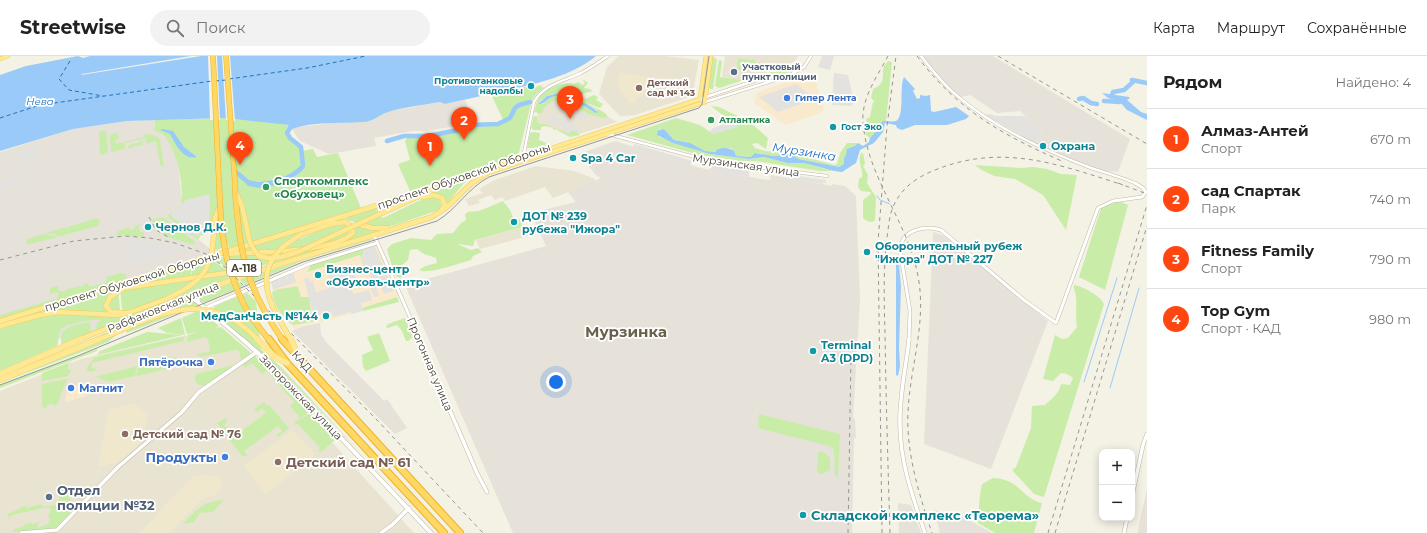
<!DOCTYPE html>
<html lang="ru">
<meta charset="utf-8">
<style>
:root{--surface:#fff;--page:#f2f2f2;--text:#222;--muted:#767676;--line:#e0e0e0;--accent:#ff4611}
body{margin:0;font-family:Montserrat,sans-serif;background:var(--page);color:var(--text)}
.controls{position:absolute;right:12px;bottom:12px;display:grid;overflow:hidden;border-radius:8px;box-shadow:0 2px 10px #0003}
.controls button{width:36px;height:36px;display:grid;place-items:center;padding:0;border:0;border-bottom:1px solid var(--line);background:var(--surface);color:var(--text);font:20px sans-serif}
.you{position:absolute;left:556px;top:326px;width:14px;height:14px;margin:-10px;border:3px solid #fff;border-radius:50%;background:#1a73e8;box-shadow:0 0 0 6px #1a73e833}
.badge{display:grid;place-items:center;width:26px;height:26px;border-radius:50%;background:var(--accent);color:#fff;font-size:13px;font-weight:700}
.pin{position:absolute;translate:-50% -33px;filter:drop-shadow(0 1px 2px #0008)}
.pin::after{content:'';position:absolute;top:21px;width:14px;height:12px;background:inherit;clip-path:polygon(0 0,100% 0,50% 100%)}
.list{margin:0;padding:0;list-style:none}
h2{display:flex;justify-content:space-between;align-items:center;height:52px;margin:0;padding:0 16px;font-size:17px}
h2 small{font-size:13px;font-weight:400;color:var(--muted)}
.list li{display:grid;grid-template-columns:26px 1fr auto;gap:12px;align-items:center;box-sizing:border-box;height:60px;padding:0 16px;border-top:1px solid var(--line)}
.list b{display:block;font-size:15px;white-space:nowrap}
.list p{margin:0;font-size:13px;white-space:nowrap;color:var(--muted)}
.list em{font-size:13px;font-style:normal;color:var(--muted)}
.icon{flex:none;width:22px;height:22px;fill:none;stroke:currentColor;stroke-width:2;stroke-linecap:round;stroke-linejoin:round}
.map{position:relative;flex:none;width:1147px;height:477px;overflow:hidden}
header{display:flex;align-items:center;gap:24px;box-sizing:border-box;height:56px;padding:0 20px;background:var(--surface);border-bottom:1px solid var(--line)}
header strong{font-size:19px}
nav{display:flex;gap:22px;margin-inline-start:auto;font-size:14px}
.search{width:280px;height:36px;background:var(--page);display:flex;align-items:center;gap:10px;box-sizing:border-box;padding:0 14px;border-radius:22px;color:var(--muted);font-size:15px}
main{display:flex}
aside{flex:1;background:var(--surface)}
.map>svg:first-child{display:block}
.residential{fill:#e9e3d2}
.commercial{fill:#f9eacd}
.industrial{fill:#e6e2da}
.education{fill:#efe8cd}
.green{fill:#c9eda9;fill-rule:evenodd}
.parking{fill:#e4e2de}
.water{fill:#9acbf8}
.pier{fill:#f4f1e5}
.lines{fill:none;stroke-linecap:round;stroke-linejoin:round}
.stream{stroke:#9acbf8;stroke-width:1}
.river-far1{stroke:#9acbf8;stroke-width:4.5}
.river{stroke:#9acbf8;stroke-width:5.5}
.ferry{stroke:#2171bf;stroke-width:1;stroke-dasharray:4 3;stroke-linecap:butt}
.minor-far2-casing{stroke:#c1baa6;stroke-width:3.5}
.minor-far1-casing{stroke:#c1baa6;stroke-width:4}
.minor-casing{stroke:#c1baa6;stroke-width:4.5}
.tertiary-far2-casing{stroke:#c1baa6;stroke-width:3.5}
.tertiary-far1-casing{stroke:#c1baa6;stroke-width:4.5}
.tertiary-casing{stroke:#c1baa6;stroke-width:5}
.primary-far2-casing{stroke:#f0cd57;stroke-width:4.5}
.primary-far1-casing{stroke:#f0cd57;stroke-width:5.5}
.primary-casing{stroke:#f0cd57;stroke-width:6}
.motorway-far2-casing{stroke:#eeb325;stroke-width:5.5}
.motorway-far1-casing{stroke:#eeb325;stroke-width:6}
.motorway-casing{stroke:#eeb325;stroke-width:8}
.minor-far2{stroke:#fff;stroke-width:2.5}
.minor-far1{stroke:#fff;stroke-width:3}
.minor{stroke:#fff;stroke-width:3.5}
.tertiary-far2{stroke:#fff;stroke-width:2.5}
.tertiary-far1{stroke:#fff;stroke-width:3.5}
.tertiary{stroke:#fff;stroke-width:4}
.primary-far2{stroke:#ffe893;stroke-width:3.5}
.primary-far1{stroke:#ffe893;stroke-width:4.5}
.primary{stroke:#ffe893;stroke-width:5.5}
.motorway-far2{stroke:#ffd765;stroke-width:4.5}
.motorway-far1{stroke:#ffd765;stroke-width:5}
.motorway{stroke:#ffd765;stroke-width:6}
.tram{stroke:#969696;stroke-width:1}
.rail{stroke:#969696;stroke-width:1;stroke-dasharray:4 4;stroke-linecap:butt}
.primary-bridge-far1-casing{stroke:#f0cd57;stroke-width:5.5;stroke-linecap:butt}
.primary-bridge-casing{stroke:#f0cd57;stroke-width:6;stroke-linecap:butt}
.motorway-bridge-casing{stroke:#eeb325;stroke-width:6;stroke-linecap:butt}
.primary-bridge-far1{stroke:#ffe893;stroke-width:4.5}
.primary-bridge{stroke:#ffe893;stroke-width:5.5}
.motorway-bridge{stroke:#ffd765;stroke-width:5}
.service-dot{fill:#5c6f8a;stroke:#fff;stroke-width:1.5}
.culture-dot{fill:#0f9aa8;stroke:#fff;stroke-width:1.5}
.education-dot{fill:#8d6e63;stroke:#fff;stroke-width:1.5}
.shop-dot{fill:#3f7fe0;stroke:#fff;stroke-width:1.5}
.leisure-dot{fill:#2e9e5b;stroke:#fff;stroke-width:1.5}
.labels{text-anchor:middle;stroke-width:3.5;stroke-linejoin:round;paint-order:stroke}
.far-service-label{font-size:9px;font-weight:bold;fill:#4e5e75;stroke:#fff;text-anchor:start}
.far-culture-label{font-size:9px;font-weight:bold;fill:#0d838f;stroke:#fff;text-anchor:end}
.far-education-label{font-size:9px;font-weight:bold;fill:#785e54;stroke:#fff;text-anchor:start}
.far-shop-label{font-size:9px;font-weight:bold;fill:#366cbe;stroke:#fff;text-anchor:start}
.far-leisure-label{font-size:9px;font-weight:bold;fill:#27864d;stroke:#fff;text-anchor:start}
.far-water-label{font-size:10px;font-style:italic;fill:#2171bf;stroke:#fff}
.shield{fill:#fff;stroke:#7e7a71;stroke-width:1}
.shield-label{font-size:10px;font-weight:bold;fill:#474134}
.culture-label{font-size:11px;font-weight:bold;fill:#0d838f;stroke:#fff;text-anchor:start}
.street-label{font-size:11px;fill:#474134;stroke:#fff}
.leisure-label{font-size:11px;font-weight:bold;fill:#27864d;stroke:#fff;text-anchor:start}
.shop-label{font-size:11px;font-weight:bold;fill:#366cbe;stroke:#fff;text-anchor:end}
.education-label{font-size:11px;font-weight:bold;fill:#785e54;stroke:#fff;text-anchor:start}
.water-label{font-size:12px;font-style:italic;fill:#2171bf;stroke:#fff}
.near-shop-label{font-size:13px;font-weight:bold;fill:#366cbe;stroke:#fff;text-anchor:end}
.near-education-label{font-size:13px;font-weight:bold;fill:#785e54;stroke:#fff;text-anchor:start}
.near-service-label{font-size:13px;font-weight:bold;fill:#4e5e75;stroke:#fff;text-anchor:start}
.near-culture-label{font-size:13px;font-weight:bold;fill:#0d838f;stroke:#fff;text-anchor:start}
.district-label{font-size:15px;font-weight:bold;fill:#6b604a;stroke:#fff}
</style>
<header>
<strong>Streetwise</strong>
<div class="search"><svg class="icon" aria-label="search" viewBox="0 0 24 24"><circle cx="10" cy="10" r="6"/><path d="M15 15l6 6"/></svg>Поиск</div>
<nav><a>Карта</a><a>Маршрут</a><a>Сохранённые</a></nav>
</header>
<main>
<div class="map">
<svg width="1147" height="477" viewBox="0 0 1147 477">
<rect width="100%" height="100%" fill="#f4f1e5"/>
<g class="residential">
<path d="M619,0h46l34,4 -7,36 -57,19 -15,1 -21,-22 8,-27z"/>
<path d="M725,0h73l-2,4 -7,5 -45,15 -22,-3z"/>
<path d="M558,44l20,8 29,8 10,6 -45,14 -27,-12h-8l-1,-2 2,-9 12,-12z"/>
<path d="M536,110l38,5 19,7 3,3 -43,17 -8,-11 -40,14 -3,-4 -7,3 -4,-5 -13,5 2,3 -11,3 -4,-7 18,-6 -4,-4 16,-9z"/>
<path d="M524,171l4,9 -48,13 -4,-9z"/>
<path d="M206,275l36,17 24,21 148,164h-414v-142l81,-32z"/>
</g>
<g class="commercial">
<path d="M809,19l6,4 8,26 1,5 -4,3 -34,12 -32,-22 3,-11z"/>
<path d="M376,189l23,51 -21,7 1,3 -57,16 -19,2 -8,5 -10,-10 -9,-17 -5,-20 46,-19z"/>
<path d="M89,326l-3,14 -21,6 3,-15z"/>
</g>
<g class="industrial">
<path d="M923,0h70l137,83 -12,33 -13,-1 -1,1 -69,-28 7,-12 -22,-21 -23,2 -27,-18 -9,2 -12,-10 -18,-20z"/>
<path d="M465,44l8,20 -16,6 -32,5h-13l-38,7 2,8 -47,8 -29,-13 -8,-12 8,-2 31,-4 32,-1 11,-2 12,-8 54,-10 5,2z"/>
<path d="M155,64l-1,11 6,2 8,7 8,16 3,18 3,27 -14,14 41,33 1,6 -210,63v-165l73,-23 54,-8z"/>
<path d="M615,85l85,27 61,11 9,1 1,-5 61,11v-2l13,2 11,10 4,103 -7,119 2,1 1,19h-2l-2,95h-339l-108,-248 141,-39 -15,-33 45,-11 -8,-10 33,-14 -5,-3 -17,-21z"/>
<path d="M933,176l12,4 103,85 -57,148 -67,-25z"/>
<path d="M95,261l8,1 -6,11 -40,10 2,-13z"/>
<path d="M320,267l1,11 5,8 58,59 3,-2 20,29 -12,6 -103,-103 11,-5z"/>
<path d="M1147,433v44h-9l1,-9z"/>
<path d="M898,447l13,2 10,28h-22z"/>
<path d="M934,454l28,6 30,17h-52z"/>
</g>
<g class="education">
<path d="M620,17l48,6 1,5 -33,15 -1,4h-6l-12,-17z"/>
<path d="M133,347l15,11 -3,15 3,8 -31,26 -19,4 10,-57z"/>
<path d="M293,374l22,23 -1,3 -48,38 -23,-28z"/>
<path d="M203,419l15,1 4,5 -1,8 -6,6 -14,5 -31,33h-31l53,-56z"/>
</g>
<g class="green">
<path d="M713,0l4,4 -4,29h-5z"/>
<path d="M738,2l13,2 4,-1 -1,3h2v3h-6l-2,6 -11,-1z"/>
<path d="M719,4l3,1 -2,16 24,3 -25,8 -4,-2z"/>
<path d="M888,5l4,1 -6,59 -9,6 1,2 -8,9 -4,-3 -1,-8 2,-3 -1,-5 4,-2 3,-15h2l-4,-4 2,-9c14,-6 8,-13 11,-23 1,-2 3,-3 4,-5z"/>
<path d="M788,11l6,4 -43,10 -2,-2z"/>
<path d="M584,24l4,3 -4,5 6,1 3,2 -14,4 6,4 9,-4 4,2 -2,3 7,4 -3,4 -13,-5c7,5 14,6 20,12v2l-3,1 -16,-4 -8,-5 -11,-2 -9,-7c-8,0 -16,5 -18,14l-8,-2c2,-5 2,-11 6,-15 6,-9 23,-16 34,-13l4,-2 5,3 2,-2 -2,-2zM559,37c11,-1 27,12 38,17l-2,3c-11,-6 -28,-21 -41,-17 -4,1 -8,5 -11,8l-4,-2 10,-7z"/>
<path d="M534,29l2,2 4,-2 4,3 -7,5 -5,7 -13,52 -2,4 -107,35 -12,-27 12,-4 -5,-19 3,-4 19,1 25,-8 12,-1 10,-4h22l8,-3 -13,-28z"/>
<path d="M711,50l8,1 29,14 20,17 -2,11 -9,-6 -5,1 3,4 10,3 25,2 45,12 2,-1 3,-11 7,-10h11c-8,10 -12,7 -14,21l-5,3 -40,-8 -12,-5 -13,2 -17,-3 -6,4 -14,-1 -6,-8 -7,1 -8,3 -11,-1 -19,-9 -12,-2 -10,-11h-6l1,8 51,17 39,5 15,-2 27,6h13l28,8h-12l-64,-10h-18l-38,-6 -73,-20 49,-17 24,7 13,9 16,-12 -6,-5 1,-1z"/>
<path d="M534,60h3v6l2,2h6l20,8 6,-2 6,2 3,3 -10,2 -15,-8 -2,1v-2l-8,-2 -4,1v3h-7l-3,-2z"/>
<path d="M225,62l65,7 -1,10 12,11 1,5 11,-2 4,8 21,-4 23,55 -132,41 -1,-4 -13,6 -1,-21 -14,6 -2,4 -31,-24 14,-13c4,-16 -6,-63 -21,-70 -2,-1 -4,-1 -6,-2l1,-11z"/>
<path d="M103,74l3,1 2,21 -6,3 -2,-1 -1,-22z"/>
<path d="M533,76l7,1 -1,7 7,3 -1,3 -8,2h-10l3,-15z"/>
<path d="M118,77l1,6 -4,1 1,4 28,-7v-2c6,-2 11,0 16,4l4,28 -4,-2 -4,-24 -9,3v-3l-5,2 1,2 -6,1v-1l-9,4 1,-4 18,-5 -1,-2 -21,5v6l-14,3 -1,-17z"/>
<path d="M861,97h2l2,11 -2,2 5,9 -1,8 9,14 -1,23c-4,4 -8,1 -12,-2v-18l8,-6 -1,-2 -9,-1 -3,-4 1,-8 3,-2c2,-8 -5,-13 -1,-24z"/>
<path d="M975,109l45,3 13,-1 14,2 14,5 16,1 -11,55 -23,-35 -28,-16 -21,-3 -14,-7z"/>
<path d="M479,118l-14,8 -19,23c-1,-11 -11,-10 -20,-11z"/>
<path d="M434,140l4,2 3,5v4l-2,3 -44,15 -14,3 -35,-8 1,-3 29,-10 5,10 2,1 33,-16z"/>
<path d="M503,145l7,9 3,7 7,3 3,7 -48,13 -2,6 -16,-2 14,6 7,-2 4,4 -9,4 -2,4c-11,3 -43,15 -52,10l6,-4 12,-3 -1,-5 -12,-4 -7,-5 -7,1 -2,10 -7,6 -1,5 3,5 -3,2 -3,-1c-5,-9 -7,-18 -10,-28l5,-5 19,-6 20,2 6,-6 16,-1 8,-10 5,-3 -1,-6 3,-2 11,-1z"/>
<path d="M1119,145l9,4 -23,85 -26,-13 22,-69z"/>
<path d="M160,161l4,1 30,23 1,4c-15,-4 -32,-7 -43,-19l2,-1 -2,-5z"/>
<path d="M96,162l4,2 -2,6 -37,10 -16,-3 21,-6 1,2 1,-2z"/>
<path d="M142,168l-3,3 1,5h4v5l-28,-2 2,-4 11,-4 1,3 5,-2v-2z"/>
<path d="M342,168h5l3,6c-8,22 -96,19 -117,21l62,-19 5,7 20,-9z"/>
<path d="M354,169l27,6 -107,32 -42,9 -17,-13 19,-4 75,-4 33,-9 7,-3 6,-7z"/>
<path d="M43,178l16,3 -33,8 1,-6z"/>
<path d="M370,183h4l-69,21 -60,25 -5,-5z"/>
<path d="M362,193l2,6 -3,1 4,11 -1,1 -4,-13 -53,17 4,-7z"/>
<path d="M211,203l18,13 -37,5 -1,-12z"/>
<path d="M190,210l2,11 -67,9 11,2 95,-13 1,2 -109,43 -3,-33z"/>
<path d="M120,217l6,1v6l-126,38v-3l58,-17v-6l-8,2v-6l11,-3 -3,1 1,5h6l2,-2 7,-1 3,-2 2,1 4,-1 1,-2 4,-1 1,4 16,-4 2,-6z"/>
<path d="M238,225l5,5 -40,17 -4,-4v-3l2,-2z"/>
<path d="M1074,229c8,1 27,11 30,19l-60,193 -10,-3 -22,-24 4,-3 15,-39 1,-22 13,-1c7,-7 14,-11 16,-21l9,1 3,-7 -6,-4 -6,-1 -8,8 -10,-2 12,-44 7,4 6,-1 9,-11c-2,-10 0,-20 -1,-30 0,-5 -3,-7 -2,-12z"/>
<path d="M296,230l2,1 3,10h8l2,15 4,5 1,4 -22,4c-11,-6 -21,-20 -22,-33 8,-5 15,-3 24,-6z"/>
<path d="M118,232l3,33 -59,24c-6,-19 14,-20 27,-23v1h2l-1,8 6,-2 1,-6 4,-3c-7,-1 -37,4 -41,10 -2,5 -1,11 -3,16l-57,25v-42l30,-9 1,-6 42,-12v6l1,-7z"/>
<path d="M247,237l9,8 5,48 20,18 81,87 -83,-86 -67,-57 3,-5z"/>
<path d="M397,241l2,5 -36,9 -1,-3z"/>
<path d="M185,244h7l6,5 -71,28 -2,-5 19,-9 -1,-2z"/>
<path d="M197,255l6,1 16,14 -3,2 5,-1 31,27 -11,6 -2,-9 -3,-1 -36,7 -3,-3 12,-2 1,-2 -2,-11h-2l-1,-2 -18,5 1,-7 9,-3 -10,2 -5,-16z"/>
<path d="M181,262l4,17 -18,-2 -9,-5z"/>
<path d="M405,262l8,19 -5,4h-2l-4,-10 -5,-6 -9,3 -2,-1 2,-3z"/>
<path d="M122,270l-6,9 -8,7 -108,41 111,-46 -111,40z"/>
<path d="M147,276l36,3 -86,20 3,-4z"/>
<path d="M379,277l11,28 -24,10 -3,-4 -1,-12 11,-5 -6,-13z"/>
<path d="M181,281h3l-1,4 -91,22 -1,5h4l1,2 -6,2 -3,-2v-3l8,-10z"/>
<path d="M97,293v2l-97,37v-3z"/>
<path d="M254,299l19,17 36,40 -13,10 14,-9 25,27 -14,12 -3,-1 2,-3 -22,-24 -4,1 1,-2h-1l6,-5 -10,-12 4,-4 -27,-31 -5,3 -10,-11 -7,5 -2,-4z"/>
<path d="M172,301l12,2 -1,5 -26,7v-5l-1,6 -20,4 2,-10z"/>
<path d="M73,305l-5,3v6l4,-1 -4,7 -26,5v-8z"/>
<path d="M235,309l-30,21c-7,0 -13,-5 -9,-12z"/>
<path d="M137,310l-2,10 -26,6 -14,-5z"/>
<path d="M67,323l-10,26 -4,1v-2l-6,1v3l-5,-1v-23z"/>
<path d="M264,346l3,4 3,-2 -1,1 19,22h2l-12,10 -1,-2 5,-4 -4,-5 -34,25 4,5h-6l-25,-33 8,-5 2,4 -3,3 9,12 33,-24 -4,-5 -5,4 -3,-3z"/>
<path d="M759,358l81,20 -2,42 -3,1 -1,-27 -5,-4 -68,-17 -3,-2z"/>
<path d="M823,395l7,7v12l-7,4h-4l-2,-2 1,-20z"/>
<path d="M993,422c28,1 28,21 49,25l-8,30h-39l-17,-10c1,-13 1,-26 4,-39z"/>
<path d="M66,428l7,26 -17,18 -44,4 2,-3 9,-2 2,-3 8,-1 -1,3 3,-3 4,-1 -2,6 11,-4 2,-6 -2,-2 3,-6 -3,-3 -36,8 -3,4 -1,-5 19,-9 -1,3 16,-4v3l16,-3 3,-19z"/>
<path d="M224,444l-11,12 -13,1 -6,9 -11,2c14,-15 19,-22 41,-24z"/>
</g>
<g class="parking">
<path d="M822,0h12l-4,14 -12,-3z"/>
<path d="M834,17l14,2 6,27 -3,4 -19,-1z"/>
<path d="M796,28l20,15 -38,13 -19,-15z"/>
<path d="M566,51l13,4 9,5 -6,7 -7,-9 -17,-2z"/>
<path d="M547,58l27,9 8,7 -4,2 -7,-2v2l-3,1 -6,-3 2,-3 -17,-5z"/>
<path d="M989,58l8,2h28l17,16 -7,11 -50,-28z"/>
<path d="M732,65l6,6 -25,7 -4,-3 3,-1 -1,-1z"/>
<path d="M635,88l10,3 47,14 -2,4 -57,-18z"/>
<path d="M38,90v12l-24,6 1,-10z"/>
<path d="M711,109l38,5v7l-39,-7z"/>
<path d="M23,118l-1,6 -22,12v-12z"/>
<path d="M791,119l35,5v3l-3,-1v2l-32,-5z"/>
<path d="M210,138l-1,36 -13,6 -25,-20 1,-4 14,-12z"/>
<path d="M132,184l30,4 20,5 -7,2v2l-44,14 -2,-26z"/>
<path d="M374,189l20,46 -10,3 -3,-8 -5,1 3,9 -5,1 -5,-14 2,-7 -3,-8 -3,-1 -4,-12 3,-1 -2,-5z"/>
<path d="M352,208l6,22 -6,2 1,6 16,-4 3,10 -11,3 2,8 -11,3 -2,-2 -17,5 -2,-6 -16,5 -3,-5 -8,-32 5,-1 1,4 3,-1 3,11 -2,1 18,-6 -4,-15z"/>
<path d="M292,217l2,1 2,8 -23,8 -2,-8 7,-3 3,7 -2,-7 7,-3 2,7 -1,-8z"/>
</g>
<g class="water">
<path d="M78,0l5,2 7,-2h506c-28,23 -71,30 -106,38 -15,3 -30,7 -45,10l-5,-2c-17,3 -36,5 -52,10 -9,3 -15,10 -25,10 -24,2 -48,-1 -71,7l-1,-2h-3l1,-2 -64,-7 -98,3 -54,8 -73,22v-76l26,-9z"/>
<path d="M904,21l11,12 -2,2 4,8 3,-1v-3l6,1 4,-1 1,16 3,1 22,-5 13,9 -3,3 -19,6h-32l-13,5 -5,-2 -1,-3 -11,-2 -2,9 -9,11 -14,7 -4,13 -14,9 -8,-1 -30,-8h-16l-24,-6 -15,2 -39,-5 -37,-11 -16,-8 1,-5 6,-1 10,11 16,3 15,8 11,1v-2c7,-3 14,-3 19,2v2l2,2 14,1 4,-4 19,3 16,-2 9,5 40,8 5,-3v-6l2,-3 1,-6 8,-3 3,-3 5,3 6,-4 1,-4 8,-9 -1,-2 6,-6c4,0 10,1 13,0 9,-4 3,-35 8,-44z"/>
<path d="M559,37c8,-1 32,13 39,19l-3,1c-11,-7 -27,-19 -40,-17 -7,1 -9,8 -17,8l9,-8z"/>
<path d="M1102,37l27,4 1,1 -3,2 14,12 6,2v6l-20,-10 -7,-8 -12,-4z"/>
<path d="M162,73l11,2 11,16 13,10c-14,4 -22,-14 -27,-23l-10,-4z"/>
<path d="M896,202l3,6 2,22 -2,62 1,18 -2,10 -2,-1z"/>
</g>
<g class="pier">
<path d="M191,0h10l-120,19 1,-1z"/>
<path d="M208,0h9l3,64h-10z"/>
<path d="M222,0h8l5,65 -9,-1z"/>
</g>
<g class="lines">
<g class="stream">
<path d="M877,140l3,4 10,4"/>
<path d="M1084,326l33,-104"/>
<path d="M1110,332l29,-100"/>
</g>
<g class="river-far1">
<path d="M1079,43l4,-1 8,5 6,1"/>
<path d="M1104,45l16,1 -8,-7 1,-3 11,-2 9,-8 -1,-2 15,3"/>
<path d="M387,85l17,-5h24l35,-7 8,-4 27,-1 12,-6 5,-10 4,-3 11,-3"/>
<path d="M236,116l14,12"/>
<path d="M269,128c12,-3 26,-8 34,-18l-2,-19 -11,-9 -3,-5 8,-13"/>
</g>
<path class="river" d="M249,127l9,2 15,-2"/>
<g class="ferry">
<path d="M70,5l-11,18 10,11 34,6"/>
<path d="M229,23l78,-11 59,-12"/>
<path d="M215,25l11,-1"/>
<path d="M0,62l40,-13 172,-24"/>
</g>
<defs>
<g id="minor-far2">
<path d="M921,0c11,14 21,27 34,38 39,34 89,56 136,74 15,5 31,9 46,16"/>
<path d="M608,78l102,27 117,15"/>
<path d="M523,102l11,-56c10,-18 30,-21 47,-29 10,-5 18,-11 27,-17"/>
</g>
<g id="minor-far1">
<path d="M374,179l46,105"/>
<path d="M205,252l104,-44 68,-21"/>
<path d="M909,284l1,-29 -10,-61c1,-20 24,-25 41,-20l83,70 32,23 42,-115 15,-7 29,-4 4,-5 -3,-4 -8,-5"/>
</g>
<g id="minor">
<path d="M419,283l58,134 10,19"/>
<path d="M909,283c-3,29 -10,57 -9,86 0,37 13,73 25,108"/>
<path d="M1132,440l11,-51 4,-11"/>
<path d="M21,477l36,-3 61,-63 63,-54 18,-21 58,-40"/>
<path d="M381,477l11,-8 17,-17"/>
<path d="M1124,477l3,-15"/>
</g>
<g id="tertiary-far2">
<path d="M703,42l54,-18 23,-4"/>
<path d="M700,43l5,3 83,-26 16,-9 7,-11"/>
</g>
<g id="tertiary-far1">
<path d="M185,242l8,1 5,3 45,38"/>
<path d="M198,246v-7l6,-4"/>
</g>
<path id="tertiary" d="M242,283l33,29 156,165"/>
<g id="primary-far2">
<path d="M0,3l8,-3"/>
<path d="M443,128l257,-85 6,-43"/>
<path d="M471,128l17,-11 217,-71 6,-46"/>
</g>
<g id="primary-far1">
<path d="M422,141l12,-2 8,3 3,7 -5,7"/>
<path d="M382,157l55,-25"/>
<path d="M215,162l5,-13"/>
<path d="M357,168l15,4h15"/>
<path d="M300,179l34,-12"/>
<path d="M227,198c29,-2 106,-1 126,-21l-1,-6 -7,-5 -13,2"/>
<path d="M124,257l-13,-1 -5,-6 4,-9 14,-9 135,-20"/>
<path d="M0,265l363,-111 83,-27"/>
<path d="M0,270l40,-11 19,-3 58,3 14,-3 35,-13"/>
<path d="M78,284l128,-51 68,-23 158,-49 15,-10 25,-24"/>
<path d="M97,284l13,-5"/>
</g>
<g id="primary">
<path d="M0,318l81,-35"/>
<path d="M0,324l99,-41"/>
</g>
<g id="motorway-far2">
<path d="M213,0l6,128"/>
<path d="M226,0l9,128"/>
</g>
<g id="motorway-far1">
<path d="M219,127l1,20"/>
<path d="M235,127v4"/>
<path d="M249,258l20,26"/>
<path d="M282,283l1,1"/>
</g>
<g id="motorway">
<path d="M269,283l18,24 157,170"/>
<path d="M282,283l178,194"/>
</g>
</defs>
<use href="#minor-far2" class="minor-far2-casing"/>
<use href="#minor-far1" class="minor-far1-casing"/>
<use href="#minor" class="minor-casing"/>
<use href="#tertiary-far2" class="tertiary-far2-casing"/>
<use href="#tertiary-far1" class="tertiary-far1-casing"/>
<use href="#tertiary" class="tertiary-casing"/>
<use href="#primary-far2" class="primary-far2-casing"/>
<use href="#primary-far1" class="primary-far1-casing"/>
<use href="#primary" class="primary-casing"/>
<use href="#motorway-far2" class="motorway-far2-casing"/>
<use href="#motorway-far1" class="motorway-far1-casing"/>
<use href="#motorway" class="motorway-casing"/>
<use href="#minor-far2" class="minor-far2"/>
<use href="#minor-far1" class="minor-far1"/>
<use href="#minor" class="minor"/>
<use href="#tertiary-far2" class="tertiary-far2"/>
<use href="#tertiary-far1" class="tertiary-far1"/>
<use href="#tertiary" class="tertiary"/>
<use href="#primary-far2" class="primary-far2"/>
<use href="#primary-far1" class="primary-far1"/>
<use href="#primary" class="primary"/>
<use href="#motorway-far2" class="motorway-far2"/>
<use href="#motorway-far1" class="motorway-far1"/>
<use href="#motorway" class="motorway"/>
<path class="tram" d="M0,329l80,-30 223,-93 134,-41c20,-12 31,-33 52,-44l210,-69 3,-4 7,-48"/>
<g class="rail">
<path d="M888,0c-11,21 -27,42 -25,67 5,56 45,99 55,153 9,47 -8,90 -10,136 -2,41 11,82 24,121"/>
<path d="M917,0c40,54 87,80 147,106"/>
<path d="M998,0l149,88"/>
<path d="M1118,127l29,11"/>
<path d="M149,161l7,13 14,8"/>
<path d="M0,204l74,-19 51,-5 25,2 25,5 31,11 20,14 57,57 94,95 106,113"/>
<path d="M848,477l3,-178"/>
<path d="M882,477l-4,-291 9,-116 9,-70"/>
<path d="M890,477c-2,-67 -4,-133 -5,-200 -1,-34 -2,-69 3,-103 1,-8 2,-16 5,-23 8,-19 24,-30 42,-37 67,-27 123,-6 188,15"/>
<path d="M1048,477l99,-328"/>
<path d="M1055,477l92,-307"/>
</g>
<defs>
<g id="primary-bridge-far1">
<path d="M237,139l5,11 8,36 4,8 5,6 9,2 13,-1 17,-5 84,-39"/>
<path d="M166,243c45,-21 46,-34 49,-81"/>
<path d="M110,279c54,-24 101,-46 148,5"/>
<path d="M291,284c-16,-28 -40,-61 -11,-90 5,-6 13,-10 20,-15"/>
</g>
<g id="primary-bridge">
<path d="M257,283l18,18 12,6"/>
<path d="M291,283l8,19"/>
</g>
<g id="motorway-bridge">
<path d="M235,131c4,65 10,98 47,152"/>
<path d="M220,147c2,42 8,74 29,111"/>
</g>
</defs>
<use href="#primary-bridge-far1" class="primary-bridge-far1-casing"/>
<use href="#primary-bridge" class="primary-bridge-casing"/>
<use href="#motorway-bridge" class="motorway-bridge-casing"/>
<use href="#primary-bridge-far1" class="primary-bridge-far1"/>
<use href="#primary-bridge" class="primary-bridge"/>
<use href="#motorway-bridge" class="motorway-bridge"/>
</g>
<g class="service-dot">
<circle cx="734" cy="16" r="4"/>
<circle cx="49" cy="441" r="4"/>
</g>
<g class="culture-dot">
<circle cx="531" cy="30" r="4"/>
<circle cx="833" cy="71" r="4"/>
<circle cx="1043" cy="90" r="4"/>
<circle cx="573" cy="102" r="4"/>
<circle cx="514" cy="166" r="4"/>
<circle cx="148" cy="171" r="4"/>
<circle cx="867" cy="196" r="4"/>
<circle cx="318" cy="219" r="4"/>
<circle cx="326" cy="260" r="4"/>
<circle cx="813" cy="295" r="4"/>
<circle cx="803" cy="459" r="4"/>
</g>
<g class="education-dot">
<circle cx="639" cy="32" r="4"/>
<circle cx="125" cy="378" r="4"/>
<circle cx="278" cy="406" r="4"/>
</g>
<g class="shop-dot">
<circle cx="787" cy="42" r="4"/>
<circle cx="211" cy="306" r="4"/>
<circle cx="71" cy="332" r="4"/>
<circle cx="225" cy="401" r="4"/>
</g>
<g class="leisure-dot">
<circle cx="711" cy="64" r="4"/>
<circle cx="266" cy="131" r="4"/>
</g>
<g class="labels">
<g class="far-service-label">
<text x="742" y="14">Участковый<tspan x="742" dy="10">пункт полиции</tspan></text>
</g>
<g class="far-culture-label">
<text x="523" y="28">Противотанковые<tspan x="523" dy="10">надолбы</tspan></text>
<text x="841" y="74" text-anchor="start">Гост Эко</text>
</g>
<g class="far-education-label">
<text x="647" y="30">Детский<tspan x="647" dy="10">сад № 143</tspan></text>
</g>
<g class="far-shop-label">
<text x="795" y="45">Гипер Лента</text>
</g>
<g class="far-leisure-label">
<text x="719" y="67">Атлантика</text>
</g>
<g class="far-water-label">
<text x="40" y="49">Нева</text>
</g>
<rect class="shield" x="227" y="204" width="34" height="16" rx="3"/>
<g class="shield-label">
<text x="244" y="216">А-118</text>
</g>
<g class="culture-label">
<text x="1051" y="94">Охрана</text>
<text x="581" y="106">Spa 4 Car</text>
<text x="522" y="164">ДОТ № 239<tspan x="522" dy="13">рубежа "Ижора"</tspan></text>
<text x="156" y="175">Чернов Д.К.</text>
<text x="875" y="194">Оборонительный рубеж<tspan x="875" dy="13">"Ижора" ДОТ № 227</tspan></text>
<text x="326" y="217">Бизнес-центр<tspan x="326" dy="13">«Обуховъ-центр»</tspan></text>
<text x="318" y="264" text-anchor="end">МедСанЧасть №144</text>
<text x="821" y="293">Terminal<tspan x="821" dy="13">A3 (DPD)</tspan></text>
</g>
<g class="street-label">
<text transform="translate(746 109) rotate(8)" y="4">Мурзинская улица</text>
<text transform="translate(464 120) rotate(-19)" y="4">проспект Обуховской Обороны</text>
<text transform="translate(132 225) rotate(-17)" y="4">проспект Обуховской Обороны</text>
<text transform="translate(163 251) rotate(-22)" y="4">Рабфаковская улица</text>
<text transform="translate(302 305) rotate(48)" y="4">КАД</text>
<text transform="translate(430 308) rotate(67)" y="4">Прогонная улица</text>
<text transform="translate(301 341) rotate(46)" y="4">Запорожская улица</text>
</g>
<g class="leisure-label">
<text x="274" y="129">Спорткомплекс<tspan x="274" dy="13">«Обуховец»</tspan></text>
</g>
<g class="shop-label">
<text x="203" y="310">Пятёрочка</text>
<text x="79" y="336" text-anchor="start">Магнит</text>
</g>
<g class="education-label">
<text x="133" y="382">Детский сад № 76</text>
</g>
<g class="water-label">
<text transform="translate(804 96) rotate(9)" y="4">Мурзинка</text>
</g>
<g class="near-shop-label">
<text x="217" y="406">Продукты</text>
</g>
<g class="near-education-label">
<text x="286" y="411">Детский сад № 61</text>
</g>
<g class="near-service-label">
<text x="57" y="439">Отдел<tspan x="57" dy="15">полиции №32</tspan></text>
</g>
<g class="near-culture-label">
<text x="811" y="464">Складской комплекс «Теорема»</text>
</g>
<g class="district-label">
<text x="626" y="281">Мурзинка</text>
</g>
</g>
</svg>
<div class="controls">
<button>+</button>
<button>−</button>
</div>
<div class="you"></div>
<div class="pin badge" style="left:430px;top:110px">1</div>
<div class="pin badge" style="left:464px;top:84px">2</div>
<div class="pin badge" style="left:570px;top:63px">3</div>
<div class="pin badge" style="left:240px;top:109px">4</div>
</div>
<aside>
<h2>Рядом<small>Найдено: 4</small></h2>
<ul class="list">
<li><span class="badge">1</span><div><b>Алмаз-Антей</b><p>Спорт</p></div><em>670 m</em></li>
<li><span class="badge">2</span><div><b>сад Спартак</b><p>Парк</p></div><em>740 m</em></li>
<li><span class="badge">3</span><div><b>Fitness Family</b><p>Спорт</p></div><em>790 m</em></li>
<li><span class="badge">4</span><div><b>Top Gym</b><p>Спорт · КАД</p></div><em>980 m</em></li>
</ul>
</aside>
</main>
